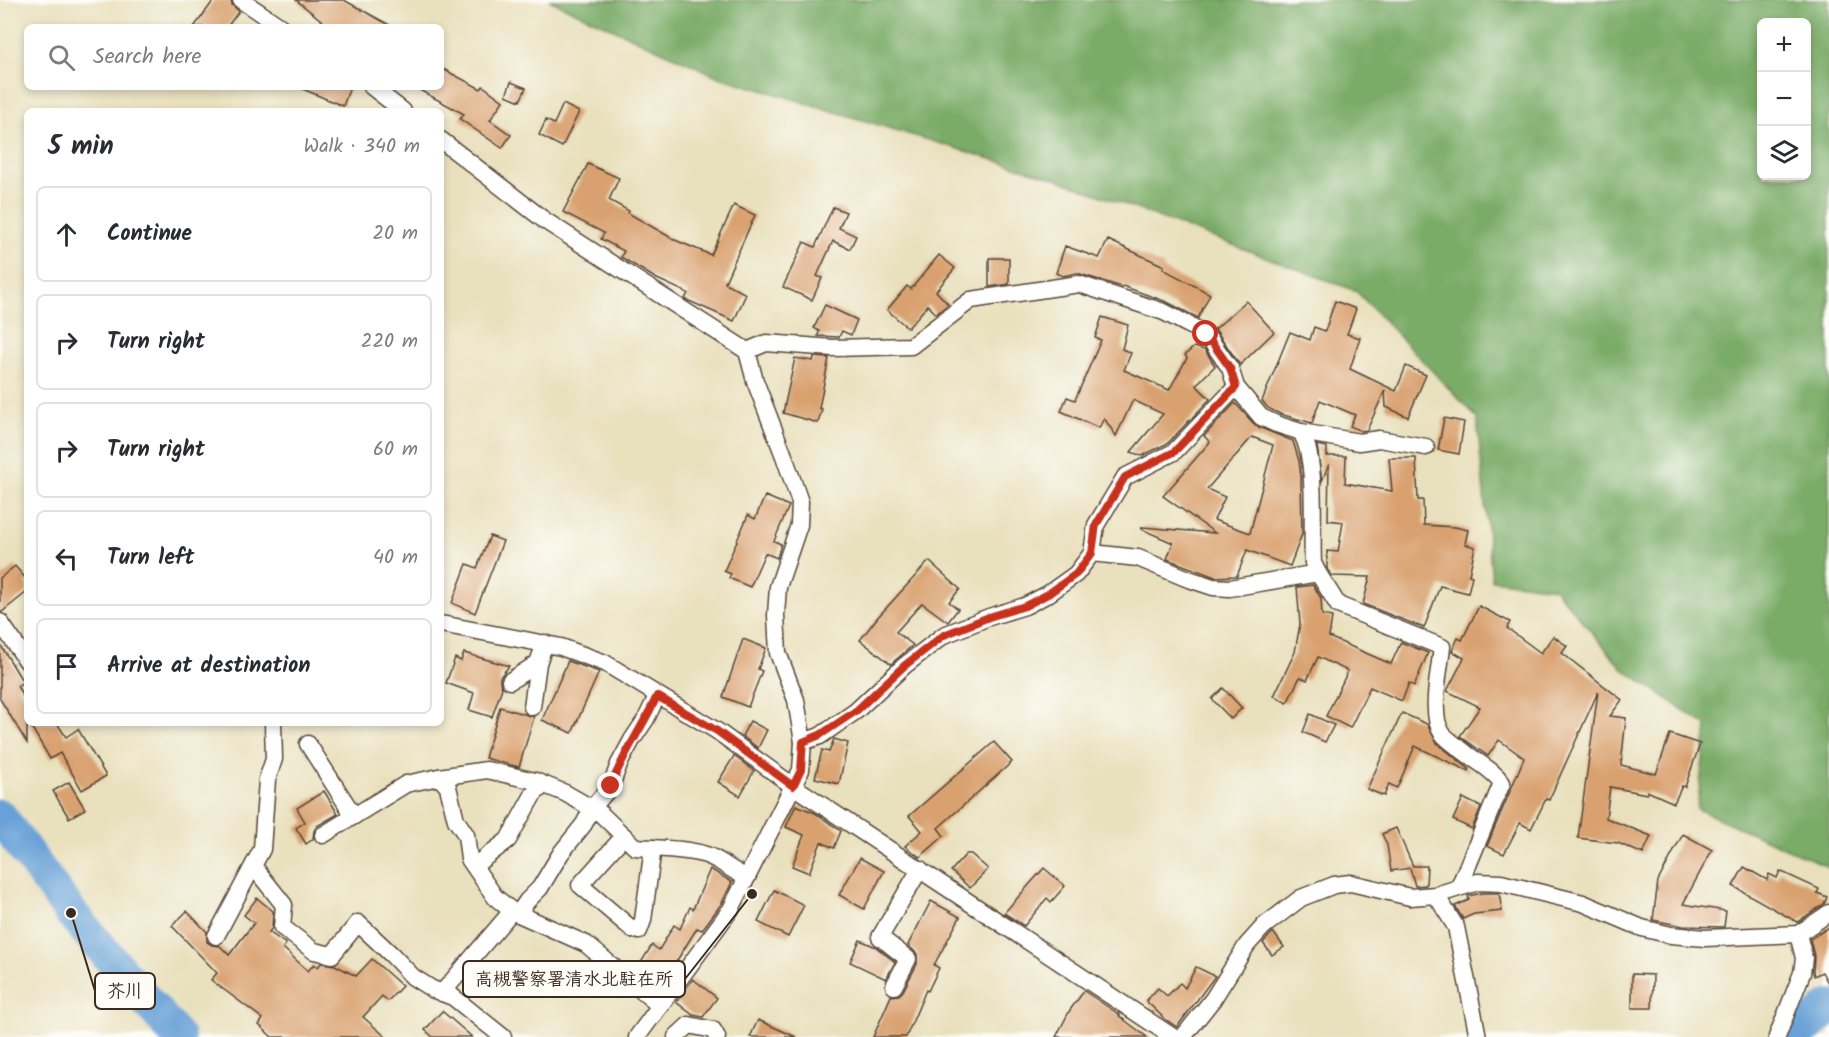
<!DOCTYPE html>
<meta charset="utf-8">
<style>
:root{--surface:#fff;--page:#f7f7f7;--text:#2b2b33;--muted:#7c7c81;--line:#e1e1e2}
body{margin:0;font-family:Kalam,"Klee One",sans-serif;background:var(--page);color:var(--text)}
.controls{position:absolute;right:18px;top:18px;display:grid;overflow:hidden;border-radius:9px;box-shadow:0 3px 9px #0003}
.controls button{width:54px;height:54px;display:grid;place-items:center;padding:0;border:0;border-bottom:2px solid var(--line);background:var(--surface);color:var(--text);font:30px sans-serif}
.stop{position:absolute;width:18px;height:18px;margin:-14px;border:4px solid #c8321e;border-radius:50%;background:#fff}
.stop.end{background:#c8321e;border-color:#fff;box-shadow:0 2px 6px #0008}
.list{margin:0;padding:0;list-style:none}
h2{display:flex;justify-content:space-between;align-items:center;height:78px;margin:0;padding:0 24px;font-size:26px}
h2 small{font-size:20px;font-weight:400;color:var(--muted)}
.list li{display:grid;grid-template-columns:39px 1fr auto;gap:18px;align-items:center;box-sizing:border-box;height:96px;margin:0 12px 12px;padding:0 12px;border:2px solid var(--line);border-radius:9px}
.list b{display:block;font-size:22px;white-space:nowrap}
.list em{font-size:20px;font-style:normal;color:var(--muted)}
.icon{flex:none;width:33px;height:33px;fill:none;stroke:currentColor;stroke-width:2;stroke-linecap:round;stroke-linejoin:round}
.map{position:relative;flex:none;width:1829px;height:1037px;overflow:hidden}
.search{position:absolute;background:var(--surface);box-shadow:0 3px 9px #0003;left:24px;top:24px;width:420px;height:66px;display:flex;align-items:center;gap:15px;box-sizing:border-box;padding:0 21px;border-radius:9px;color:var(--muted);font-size:22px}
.panel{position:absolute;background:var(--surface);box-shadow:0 3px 9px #0003;left:24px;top:108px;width:420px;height:618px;border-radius:9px}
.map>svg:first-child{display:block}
.forest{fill:#7aac67;stroke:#5a6b42;stroke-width:1.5;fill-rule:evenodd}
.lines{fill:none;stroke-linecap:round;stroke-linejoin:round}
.river{stroke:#67a1d7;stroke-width:34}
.building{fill:#d9a170;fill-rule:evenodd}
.minor-casing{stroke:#554536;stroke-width:19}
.minor{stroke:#fff;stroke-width:16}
.route{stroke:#c8321e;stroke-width:8}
.leader{fill:none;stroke:#3b2a1e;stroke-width:2}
.callout-dot{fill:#3b2a1e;stroke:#fdfcf7;stroke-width:2}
.callout{fill:#fdfcf7;stroke:#3b2a1e;stroke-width:2}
.callout-label{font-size:18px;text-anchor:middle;font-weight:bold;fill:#3b2a1e}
</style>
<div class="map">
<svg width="1829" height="1037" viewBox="0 0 1829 1037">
<rect width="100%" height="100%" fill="#fdfcf7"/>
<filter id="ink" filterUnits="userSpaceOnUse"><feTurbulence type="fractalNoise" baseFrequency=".0167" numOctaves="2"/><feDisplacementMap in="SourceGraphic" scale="12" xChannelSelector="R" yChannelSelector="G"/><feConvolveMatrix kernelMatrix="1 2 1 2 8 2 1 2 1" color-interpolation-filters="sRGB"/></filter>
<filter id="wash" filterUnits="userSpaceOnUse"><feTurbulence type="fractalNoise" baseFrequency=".008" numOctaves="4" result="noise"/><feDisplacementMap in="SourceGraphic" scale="24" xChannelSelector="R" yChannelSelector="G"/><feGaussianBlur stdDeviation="1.35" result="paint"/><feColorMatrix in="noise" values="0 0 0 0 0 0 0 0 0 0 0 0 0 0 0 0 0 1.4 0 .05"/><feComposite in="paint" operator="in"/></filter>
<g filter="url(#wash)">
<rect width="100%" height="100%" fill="#e9e0bd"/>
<path class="forest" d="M549,0h1280v867l-132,-58 10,-83 -84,-57 -69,-81 -62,-8 -15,-162 -121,-127 -302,-113 -335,-101zM1762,22h44v154h-44z"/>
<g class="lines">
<g class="river">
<path d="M0,816l71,97 107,124"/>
<path d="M1792,1037l12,-7 25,-23"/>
</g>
</g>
<g id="blocks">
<g class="building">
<path d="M214,0h17l1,5 7,6 -12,16h-33z"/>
<path d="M296,0h48l49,27h-63z"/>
<path d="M441,68l40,21 2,-3 20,15 -13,19 21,15 -9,13 -42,-29 4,-5 -50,-27h27z"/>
<path d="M511,82l15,6 -6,13 -14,-6z"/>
<path d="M298,87h52l-7,19z"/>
<path d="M563,104l16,8 -17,35 -23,-12 7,-15 8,4z"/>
<path d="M588,164l31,14 -10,22 20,11 -1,2 47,27 36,15 23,-50 21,10 -30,67v1l21,11 -12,27 -47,-21 -2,-1 3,-6 -33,-15 -34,-21 3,-6 -23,-12 3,-6 -41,-21z"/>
<path d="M833,207l13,5 -7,16 17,8 -6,13 -17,-8 -16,35 5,2 -10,22 -29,-13 21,-45 11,5z"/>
<path d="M1108,240l56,26 -1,3 47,25 -12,24 -31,-16 -44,-16 -1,1 -45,-14 -14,3 -7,-3 9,-27 34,12z"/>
<path d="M939,255l16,13 -19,23 12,13 -12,10 -8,-9 -20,23 -21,-18 20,-24 4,3z"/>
<path d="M989,258h20v26l-20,3z"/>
<path d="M1246,301l28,31 -34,33 -25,-36z"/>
<path d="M1335,301l21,8 -9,25 13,4 -10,31 46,22 10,-25 20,9 -18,42 -22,-10 -1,-17 -18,40 -6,1 -11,-5 5,-11 -35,-15 -8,23 -32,-9 -12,-6 -6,-7 28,-69 20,8 4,-13 11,4z"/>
<path d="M825,305l32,15 -6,15 -9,-4 -3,6 -21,-1 1,-5 -5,-3z"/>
<path d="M1102,317l26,8 -6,24 9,4 -7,17 45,20 18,-32 -2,-3 9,-8 11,3 10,16 -19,19 14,14 -42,44 -26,13 -11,-4 32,-38 -30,-14 -17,36 -12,-18 -5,10 -38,-17 6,-14 8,3 26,-60 -6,-2z"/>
<path d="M814,357l15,1 -10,50 3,1 -4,14 -35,-10 12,-55 18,3z"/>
<path d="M1235,403l21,23 37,15 6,20 2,16 1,57 -12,32 -43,-16 -10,26 -22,1 -48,-18 6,-16 -32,-14 1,-2 73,6 -52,-37 47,-54 -6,-6zM1252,437l21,8 -23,88 -36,-13 11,-23 -18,-8z"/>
<path d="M1444,418l20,4 -5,32 -21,-4z"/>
<path d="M1317,445l10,2v9h19l-1,27 47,8 -3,-33h27l2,42h5l1,25 31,2 13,3 -3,14 10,3 -6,28 3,1 -4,17 -28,-7 -16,42 -61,-24 7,-27 -38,-1 -5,-8v-17l11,1 5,-30 -15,-2 1,-56 -7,17z"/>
<path d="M765,496l24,10 -15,35 7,3 -4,14 -12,-5 -15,34 -21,-9 2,-4 -7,-3 24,-56 7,4z"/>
<path d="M490,536l13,5 -28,72 -23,-10 15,-39 10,4z"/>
<path d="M929,561l31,28 -11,13 9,7 -10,13 -26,-19 -26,29 17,13 -22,19 -31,-24 17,-22z"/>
<path d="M15,566l12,14v12l-25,20h-2v-34z"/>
<path d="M1313,585l8,13 1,17 10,2 -3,20 62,27 10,-22 27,11 -14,33 -5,-3 -7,18 -32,-14 -20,41 -24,-12 22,-45 -30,-14 -11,23 -7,-3 -13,26 -13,-7 21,-44 5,-28 -3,-37z"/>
<path d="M1479,606l31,16 -3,6 34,25 12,-17 14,10 -5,7 60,47 -12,16 16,2 -5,47 35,9 14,-40 30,10 -15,43 -3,-1 -8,17 -27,-12v3l-37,-7 -4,31 45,18 -8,18 -25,-11 -40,-5 20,-146 -49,108 -3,-1 -15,30 -11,-6 -16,31 -17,-8 37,-88 -25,-18 -11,16 -28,-20 20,-29 -33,-16 17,-33 -12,-7 6,-13 4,2z"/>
<path d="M743,639l23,9 -8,21 4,2 -14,36 -25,-10z"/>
<path d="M0,644l23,38 -6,4 10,17v40l-27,-44z"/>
<path d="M464,653l45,13 -9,11v5l2,6 -10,29 -23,-7 5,-17 -28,-10 9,-25 6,3z"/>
<path d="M568,661l31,11 -27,61 -30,-13z"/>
<path d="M1223,688l19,20 -11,11 -19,-20z"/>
<path d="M500,707l34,10 -15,50 -34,-9z"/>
<path d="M1402,713l25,11 10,19 32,26 -1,2 -53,-25 -18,42 -8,-4 -5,12 -17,-7z"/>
<path d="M1310,714l24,11 -9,17 -22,-10z"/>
<path d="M750,721l17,9 -9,18 -16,-12z"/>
<path d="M29,723h28l9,14 12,-8 28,47 -24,14 -22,-37 -10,6z"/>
<path d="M834,739l14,4 -9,41 -24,-6 7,-28 7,2z"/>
<path d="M994,742l18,20 -74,66 6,8 -24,21 -10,-7 -5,-4 17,-15 -13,-15z"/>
<path d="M734,756l20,15 -14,25 -22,-14z"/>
<path d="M69,782l16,27 -16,9 -16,-27z"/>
<path d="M324,791l14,23 -21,12 -3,5 -1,8 -7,5 -10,-16 9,-6 -8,-14z"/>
<path d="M1463,798l18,9 -9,22 -19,-9z"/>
<path d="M796,805l19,8 26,18 -7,17 -13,-6 -12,31 -17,-7 12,-31 -18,-8z"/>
<path d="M1396,828l17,38h14l-1,19 -11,1 -5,-18 -19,3 -4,-26 -5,-11z"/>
<path d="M1683,834l29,16 -29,54 43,7 -2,16 -41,-1 -30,-6 5,-39z"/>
<path d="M966,854h5l17,15 -18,19 -19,-17z"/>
<path d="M860,858l24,13 -20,38 -25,-14z"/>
<path d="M1744,867l23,13 2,-6 8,4 3,-7 39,18 -2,4 10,4 -3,7 -27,18 -64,-36z"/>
<path d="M1044,868l21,18 -14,16 -4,-4 -23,28 -20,-13z"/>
<path d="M710,869l22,13 -10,21 -20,27 -5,-2 -21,34v4l-18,25 -23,-19 17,-27 7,5 15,-25 6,4 10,-22 3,2z"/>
<path d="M774,890l30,15 -16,32 -30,-15z"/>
<path d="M1482,893h17l3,18 -28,3 -11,5 -8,-13 14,-6 -1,-4z"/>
<path d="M257,898l16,13 -1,17 -3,4 17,12 -3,4 25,23 6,-7 4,3 3,-4 14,2 21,11 16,-17 30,27 -14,15 -6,-5 -19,21 23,20h-114l-13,-12 4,-6 -52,-39 6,-7 -45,-47 15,-15 20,21v10l5,3 8,1 9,9 25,-32 -10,-8z"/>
<path d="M931,901l29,16 -26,48 5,3 -11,23 -2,-1 -20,47h-33l18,-41 8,-1 4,-4 14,-27v-10l-9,-9z"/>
<path d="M1829,927v58l-7,-13 -8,4 -1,-4 1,-16 -4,-17z"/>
<path d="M1273,932l11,15 -12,8 -9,-12z"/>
<path d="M860,940l16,7 19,15 -9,17 -36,-17z"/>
<path d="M1196,967l19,9 -38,51 -12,-8 -19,-18 12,-13 9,8 13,-13 5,5z"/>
<path d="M1632,974l21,1 -1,33h-20z"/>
<path d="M693,979l24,19 -14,19 -10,-2 -17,-13z"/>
<path d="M1084,991l36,24 -1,1 28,21h-91l14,-27z"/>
<path d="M442,1011l30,26h-39l-8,-7z"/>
<path d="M758,1020l38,17h-46z"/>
</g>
</g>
</g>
<g filter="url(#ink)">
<use href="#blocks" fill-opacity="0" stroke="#554536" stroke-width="1.5"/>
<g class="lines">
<defs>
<g id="minor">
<path d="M241,0l40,27"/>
<path d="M372,87l31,24"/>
<path d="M441,140l103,80 203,131 8,30 29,75 16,46 -1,23 -21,62 -2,28 2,38 18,47 7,42 -2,28 -70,139 -94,128"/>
<path d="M747,351l19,-8 67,5 78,-2 60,-46 108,-16 85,28 42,22 24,34 6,19 25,30 15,7 25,8 58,10 20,-3 47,8"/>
<path d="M1301,432c17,28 10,96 12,131l5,10"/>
<path d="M1092,553l46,5 48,20 27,9 17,1 88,-15 20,32 104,42c-2,21 -13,68 0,86 6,8 18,15 25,21 13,10 26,16 35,29l-43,104"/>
<path d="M0,622l27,39"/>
<path d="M441,624l120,23 44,16 112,68 76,55 380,251"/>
<path d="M510,681l28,-18"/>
<path d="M532,707l6,-44 7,-20"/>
<path d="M803,742l17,-6 36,-25 48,-45 40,-31 45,-18 36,-11 23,-12 28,-20 16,-21 4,-28 29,-48 49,-25 62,-65"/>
<path d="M308,744l46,72"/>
<path d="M323,835l83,-51 33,-7"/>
<path d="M624,836l-44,49 52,44 7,2 4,-11 10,-72"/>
<path d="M474,866l34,-26 25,-45 10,-10"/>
<path d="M254,867l30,38 -2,22 32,24 18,4 26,-32 34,32 21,22 19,12 21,8 50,40"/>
<path d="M1436,895l20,32 22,110"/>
<path d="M518,914l9,-13 13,-13 21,-35 23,-29 8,-16 19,-22 8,-22 13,-24 14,-21 11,-23"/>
<path d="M216,936l46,-87 5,-69 7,-21 -1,-36"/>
<path d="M894,986l14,-27 -28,-22 40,-68"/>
<path d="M442,993l70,-82"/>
<path d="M660,1006l-74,-62 -74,-33 -17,-14 -26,-38 -3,-24 -10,-15 -8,-33 -9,-10 48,-7 48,11 30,12 35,20 35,34c23,2 49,1 71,8 14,4 26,17 41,22"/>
<path d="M676,1037l13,-12 24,5 4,7"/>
<path d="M1183,1037l30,-38 34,-54 17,-19 37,-28 33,-13 17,-2 59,14 26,-2 42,-13 23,1 82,20 59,25 29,7 34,3 93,-4 31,-21"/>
<path d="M1777,1037l25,-64 2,-15 -6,-24"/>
</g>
</defs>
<use href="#minor" class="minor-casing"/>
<use href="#minor" class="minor"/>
</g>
</g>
<g class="lines" filter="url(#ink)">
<path class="route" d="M611,786c12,-33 32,-59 46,-90l60,35 76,55 8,-16 2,-28 17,-7 36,-24 48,-45 40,-31 45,-18 36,-11 23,-12 28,-20 16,-21 4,-28 29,-48 49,-25 62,-65 -6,-19 -24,-34"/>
</g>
<path class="leader" d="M752 894L685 979M71 913L95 991"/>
<g class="callout-dot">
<circle cx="752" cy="894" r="6"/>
<circle cx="71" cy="913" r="6"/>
</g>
<g class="callout">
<rect x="463" y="961" width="222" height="36" rx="6"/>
<rect x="95" y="973" width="60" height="36" rx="6"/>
</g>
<g class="callout-label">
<text x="574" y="985">高槻警察署清水北駐在所</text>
<text x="125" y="997">芥川</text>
</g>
</svg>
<div class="controls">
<button>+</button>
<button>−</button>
<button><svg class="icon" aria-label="layers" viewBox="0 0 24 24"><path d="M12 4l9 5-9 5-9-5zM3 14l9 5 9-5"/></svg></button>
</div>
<div class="stop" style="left:1206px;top:334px"></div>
<div class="stop end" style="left:611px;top:786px"></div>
<div class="search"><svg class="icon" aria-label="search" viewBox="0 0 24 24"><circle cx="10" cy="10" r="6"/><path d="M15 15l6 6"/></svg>Search here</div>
<section class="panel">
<h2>5 min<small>Walk · 340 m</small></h2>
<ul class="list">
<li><svg class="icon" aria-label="ahead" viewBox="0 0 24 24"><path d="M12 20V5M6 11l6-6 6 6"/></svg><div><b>Continue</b></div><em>20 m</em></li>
<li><svg class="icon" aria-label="right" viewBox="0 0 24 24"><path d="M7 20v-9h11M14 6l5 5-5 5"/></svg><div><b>Turn right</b></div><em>220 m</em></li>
<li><svg class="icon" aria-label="right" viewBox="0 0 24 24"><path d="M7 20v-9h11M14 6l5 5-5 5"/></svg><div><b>Turn right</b></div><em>60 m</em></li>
<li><svg class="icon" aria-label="left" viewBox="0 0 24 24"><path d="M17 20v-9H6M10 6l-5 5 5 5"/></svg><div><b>Turn left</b></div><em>40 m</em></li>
<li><svg class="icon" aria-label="arrive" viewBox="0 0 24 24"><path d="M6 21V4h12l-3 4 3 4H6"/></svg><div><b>Arrive at destination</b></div></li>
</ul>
</section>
</div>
